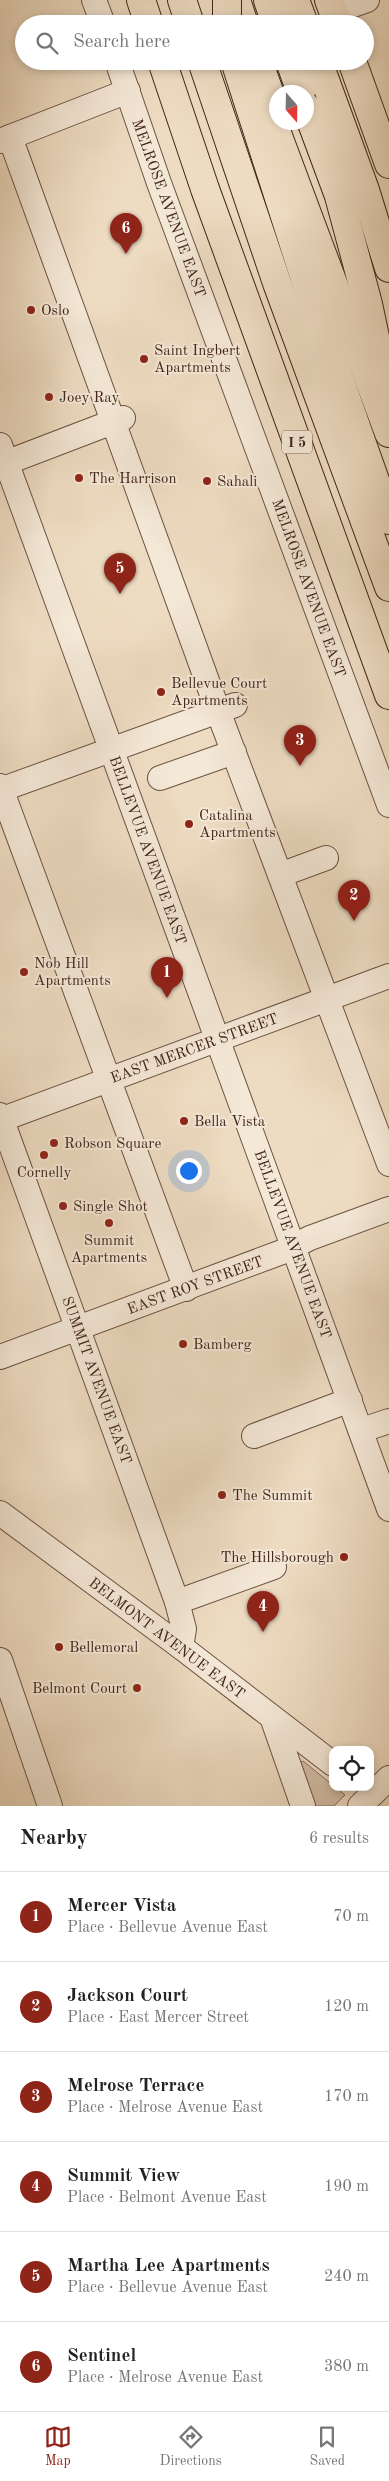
<!DOCTYPE html>
<meta charset="utf-8">
<style>
:root{--surface:#fff;--page:#f6f6f6;--text:#222;--muted:#767676;--line:#e0e0e0;--accent:#8f2418}
body{margin:0;font-family:"Old Standard TT",serif;background:var(--page);color:var(--text)}
.controls{position:absolute;right:15px;bottom:15px;display:grid;overflow:hidden;border-radius:10px;box-shadow:0 2px 8px #0003}
.controls button{width:45px;height:45px;display:grid;place-items:center;padding:0;border:0;border-bottom:1px solid var(--line);background:var(--surface);color:var(--text);font:25px sans-serif}
.compass{position:absolute;left:269px;top:85px;width:45px;height:45px;border-radius:50%;background:var(--surface);box-shadow:0 2px 8px #0003;rotate:160deg}
.you{position:absolute;left:188px;top:1170px;width:18px;height:18px;margin:-12px;border:4px solid #fff;border-radius:50%;background:#1a73e8;box-shadow:0 0 0 8px #1a73e833}
.badge{display:grid;place-items:center;width:32px;height:32px;border-radius:50%;background:var(--accent);color:#fff;font-size:16px;font-weight:700}
.pin{position:absolute;translate:-50% -41px;filter:drop-shadow(0 1px 2px #0008)}
.pin::after{content:'';position:absolute;top:26px;width:18px;height:15px;background:inherit;clip-path:polygon(0 0,100% 0,50% 100%)}
.list{margin:0;padding:0;list-style:none}
h2{display:flex;justify-content:space-between;align-items:center;height:65px;margin:0;padding:0 20px;font-size:21px}
h2 small{font-size:16px;font-weight:400;color:var(--muted)}
.list li{display:grid;grid-template-columns:32px 1fr auto;gap:15px;align-items:center;box-sizing:border-box;height:90px;padding:0 20px;border-top:1px solid var(--line)}
.list b{display:block;font-size:19px;white-space:nowrap}
.list p{margin:0;font-size:16px;white-space:nowrap;color:var(--muted)}
.list em{font-size:16px;font-style:normal;color:var(--muted)}
.icon{flex:none;width:28px;height:28px;fill:none;stroke:currentColor;stroke-width:2;stroke-linecap:round;stroke-linejoin:round}
.map{position:relative;flex:none;width:389px;height:1806px;overflow:hidden}
.search{position:absolute;background:var(--surface);box-shadow:0 2px 8px #0003;left:15px;right:15px;top:15px;height:55px;display:flex;align-items:center;gap:12px;box-sizing:border-box;padding:0 18px;border-radius:28px;color:var(--muted);font-size:19px}
.sheet{height:605px;background:var(--surface)}
nav{display:flex;justify-content:space-around;align-items:center;box-sizing:border-box;height:70px;border-top:1px solid var(--line);background:var(--surface);font-size:14px;color:var(--muted)}
nav a{display:grid;justify-items:center;gap:2px}
nav .on{color:var(--accent)}
.map>svg:first-child{display:block}
.green{fill:#d1bda5;stroke:#89705f}
.lines{fill:none;stroke-linecap:round;stroke-linejoin:round}
.minor-casing{stroke:#6c5243;stroke-width:26}
.major-casing{stroke:#412419;stroke-width:30}
.highway-casing{stroke:#412419;stroke-width:30}
.minor{stroke:#f4e8d7;stroke-width:24}
.major{stroke:#eedcc2;stroke-width:28}
.highway{stroke:#eedcc2;stroke-width:28}
.highway-bridge-casing{stroke:#412419;stroke-width:30;stroke-linecap:butt}
.highway-bridge{stroke:#eedcc2;stroke-width:28}
.poi-dot{fill:#8f2418;stroke:#f4e8d7;stroke-width:2}
.labels{text-anchor:middle;stroke-width:4;stroke-linejoin:round;paint-order:stroke}
.shield{fill:#f4e8d7;stroke:#775f52;stroke-width:1}
.shield-label{font-size:14px;font-weight:bold;fill:#412419}
.street-label{font-size:15px;fill:#412419;stroke:#f4e8d7}
.poi-label{font-size:15px;fill:#412419;stroke:#f4e8d7;text-anchor:start}
</style>
<div class="map">
<svg width="389" height="1806" viewBox="0 0 389 1806">
<rect width="100%" height="100%" fill="#eedcc2"/>
<filter id="stains"><feTurbulence type="fractalNoise" baseFrequency=".004" numOctaves="4"/><feColorMatrix values="0 0 0 0 .2 0 0 0 0 .09 0 0 0 0 .02 0 0 0 .5 -.17"/></filter>
<radialGradient id="worn" r=".72"><stop offset=".6" stop-color="#630" stop-opacity="0"/><stop offset="1" stop-color="#630" stop-opacity=".3"/></radialGradient>
<path class="green" d="M303,1761l42,34 -11,11h-24l-14,-40z"/>
<g class="lines">
<defs>
<g id="minor">
<path d="M94,0l9,24"/>
<path d="M334,12l33,-12"/>
<path d="M117,61l42,122 230,622"/>
<path d="M10,137l208,574 171,453"/>
<path d="M0,141l128,-50"/>
<path d="M0,445l389,1064"/>
<path d="M0,465l123,-47"/>
<path d="M160,778l74,-26"/>
<path d="M0,786l186,503"/>
<path d="M0,790l235,-85"/>
<path d="M280,875l46,-17"/>
<path d="M0,1115l177,487 7,27 -3,18"/>
<path d="M0,1120l389,-144"/>
<path d="M0,1357l282,-105 28,-14 79,-29"/>
<path d="M362,1430l27,-9"/>
<path d="M254,1436l96,-36"/>
<path d="M0,1513l181,134 152,117"/>
<path d="M177,1602l97,-35"/>
<path d="M0,1660l50,146"/>
<path d="M273,1720l30,86"/>
<path d="M360,1806l29,-28"/>
</g>
<g id="major">
<path d="M329,0l9,24"/>
<path d="M352,61l37,103"/>
</g>
<g id="highway">
<path d="M141,0l8,24"/>
<path d="M182,0l8,24"/>
<path d="M236,0l8,24"/>
<path d="M268,0l8,24"/>
<path d="M295,0l9,24"/>
<path d="M162,61l43,128 184,506"/>
<path d="M202,61l75,222 112,304"/>
<path d="M235,61l82,255 72,204"/>
<path d="M258,61l18,50"/>
<path d="M290,61l11,31"/>
<path d="M318,61l47,129 24,78"/>
<path d="M306,107l33,89 29,108 17,80"/>
<path d="M275,128l114,305"/>
</g>
</defs>
<use href="#minor" class="minor-casing"/>
<use href="#major" class="major-casing"/>
<use href="#highway" class="highway-casing"/>
<use href="#minor" class="minor"/>
<use href="#major" class="major"/>
<use href="#highway" class="highway"/>
<defs>
<path id="highway-bridge" d="M227,24v-24"/>
</defs>
<use href="#highway-bridge" class="highway-bridge-casing"/>
<use href="#highway-bridge" class="highway-bridge"/>
</g>
<g class="poi-dot">
<circle cx="31" cy="310" r="5"/>
<circle cx="144" cy="359" r="5"/>
<circle cx="49" cy="397" r="5"/>
<circle cx="79" cy="478" r="5"/>
<circle cx="207" cy="481" r="5"/>
<circle cx="161" cy="692" r="5"/>
<circle cx="189" cy="824" r="5"/>
<circle cx="24" cy="972" r="5"/>
<circle cx="184" cy="1121" r="5"/>
<circle cx="54" cy="1143" r="5"/>
<circle cx="44" cy="1155" r="5"/>
<circle cx="63" cy="1206" r="5"/>
<circle cx="109" cy="1223" r="5"/>
<circle cx="183" cy="1344" r="5"/>
<circle cx="222" cy="1495" r="5"/>
<circle cx="344" cy="1557" r="5"/>
<circle cx="59" cy="1647" r="5"/>
<circle cx="137" cy="1688" r="5"/>
</g>
<g class="labels">
<rect class="shield" x="282" y="430.5" width="30" height="23" rx="4"/>
<g class="shield-label">
<text x="297" y="447">I 5</text>
</g>
<g class="street-label">
<text transform="translate(169 208) rotate(70)" y="5">MELROSE AVENUE EAST</text>
<text transform="translate(309 588) rotate(70)" y="5">MELROSE AVENUE EAST</text>
<text transform="translate(148 850) rotate(70)" y="5">BELLEVUE AVENUE EAST</text>
<text transform="translate(194 1048) rotate(-20)" y="5">EAST MERCER STREET</text>
<text transform="translate(293 1244) rotate(70)" y="5">BELLEVUE AVENUE EAST</text>
<text transform="translate(195 1285) rotate(-20)" y="5">EAST ROY STREET</text>
<text transform="translate(97 1380) rotate(70)" y="5">SUMMIT AVENUE EAST</text>
<text transform="translate(167 1638) rotate(37)" y="5">BELMONT AVENUE EAST</text>
</g>
<g class="poi-label">
<text x="41" y="315">Oslo</text>
<text x="154" y="355">Saint Ingbert<tspan x="154" dy="17">Apartments</tspan></text>
<text x="59" y="402">Joey Ray</text>
<text x="89" y="483">The Harrison</text>
<text x="217" y="486">Sahali</text>
<text x="171" y="688">Bellevue Court<tspan x="171" dy="17">Apartments</tspan></text>
<text x="199" y="820">Catalina<tspan x="199" dy="17">Apartments</tspan></text>
<text x="34" y="968">Nob Hill<tspan x="34" dy="17">Apartments</tspan></text>
<text x="194" y="1126">Bella Vista</text>
<text x="64" y="1148">Robson Square</text>
<text x="44" y="1177" text-anchor="middle">Cornelly</text>
<text x="73" y="1211">Single Shot</text>
<text x="109" y="1245" text-anchor="middle">Summit<tspan x="109" dy="17">Apartments</tspan></text>
<text x="193" y="1349">Bamberg</text>
<text x="232" y="1500">The Summit</text>
<text x="334" y="1562" text-anchor="end">The Hillsborough</text>
<text x="69" y="1652">Bellemoral</text>
<text x="127" y="1693" text-anchor="end">Belmont Court</text>
</g>
</g>
<rect width="100%" height="100%" filter="url(#stains)"/>
<rect width="100%" height="100%" fill="url(#worn)"/>
</svg>
<div class="controls">
<button><svg class="icon" aria-label="locate" viewBox="0 0 24 24"><circle cx="12" cy="12" r="6"/><path d="M12 2v4M12 18v4M2 12h4M18 12h4"/></svg></button>
</div>
<svg class="compass" viewBox="-18 -18 36 36"><path d="M0-13l5 13h-10z" fill="#e53935"/><path d="M0 13l5-13h-10z" fill="#767676"/></svg>
<div class="you"></div>
<div class="pin badge" style="left:167px;top:998px">1</div>
<div class="pin badge" style="left:354px;top:921px">2</div>
<div class="pin badge" style="left:300px;top:766px">3</div>
<div class="pin badge" style="left:263px;top:1632px">4</div>
<div class="pin badge" style="left:120px;top:594px">5</div>
<div class="pin badge" style="left:126px;top:254px">6</div>
<div class="search"><svg class="icon" aria-label="search" viewBox="0 0 24 24"><circle cx="10" cy="10" r="6"/><path d="M15 15l6 6"/></svg>Search here</div>
</div>
<section class="sheet">
<h2>Nearby<small>6 results</small></h2>
<ul class="list">
<li><span class="badge">1</span><div><b>Mercer Vista</b><p>Place · Bellevue Avenue East</p></div><em>70 m</em></li>
<li><span class="badge">2</span><div><b>Jackson Court</b><p>Place · East Mercer Street</p></div><em>120 m</em></li>
<li><span class="badge">3</span><div><b>Melrose Terrace</b><p>Place · Melrose Avenue East</p></div><em>170 m</em></li>
<li><span class="badge">4</span><div><b>Summit View</b><p>Place · Belmont Avenue East</p></div><em>190 m</em></li>
<li><span class="badge">5</span><div><b>Martha Lee Apartments</b><p>Place · Bellevue Avenue East</p></div><em>240 m</em></li>
<li><span class="badge">6</span><div><b>Sentinel</b><p>Place · Melrose Avenue East</p></div><em>380 m</em></li>
</ul>
</section>
<nav>
<a class="on"><svg class="icon" aria-label="map" viewBox="0 0 24 24"><path d="M3 6l6-2 6 2 6-2v14l-6 2-6-2-6 2zM9 4v14M15 6v14"/></svg>Map</a>
<a><svg class="icon" aria-label="directions" viewBox="0 0 24 24"><path d="M12 3l9 9-9 9-9-9zM9 14v-3h6M13 9l2 2-2 2"/></svg>Directions</a>
<a><svg class="icon" aria-label="saved" viewBox="0 0 24 24"><path d="M7 4h10v16l-5-4-5 4z"/></svg>Saved</a>
</nav>
